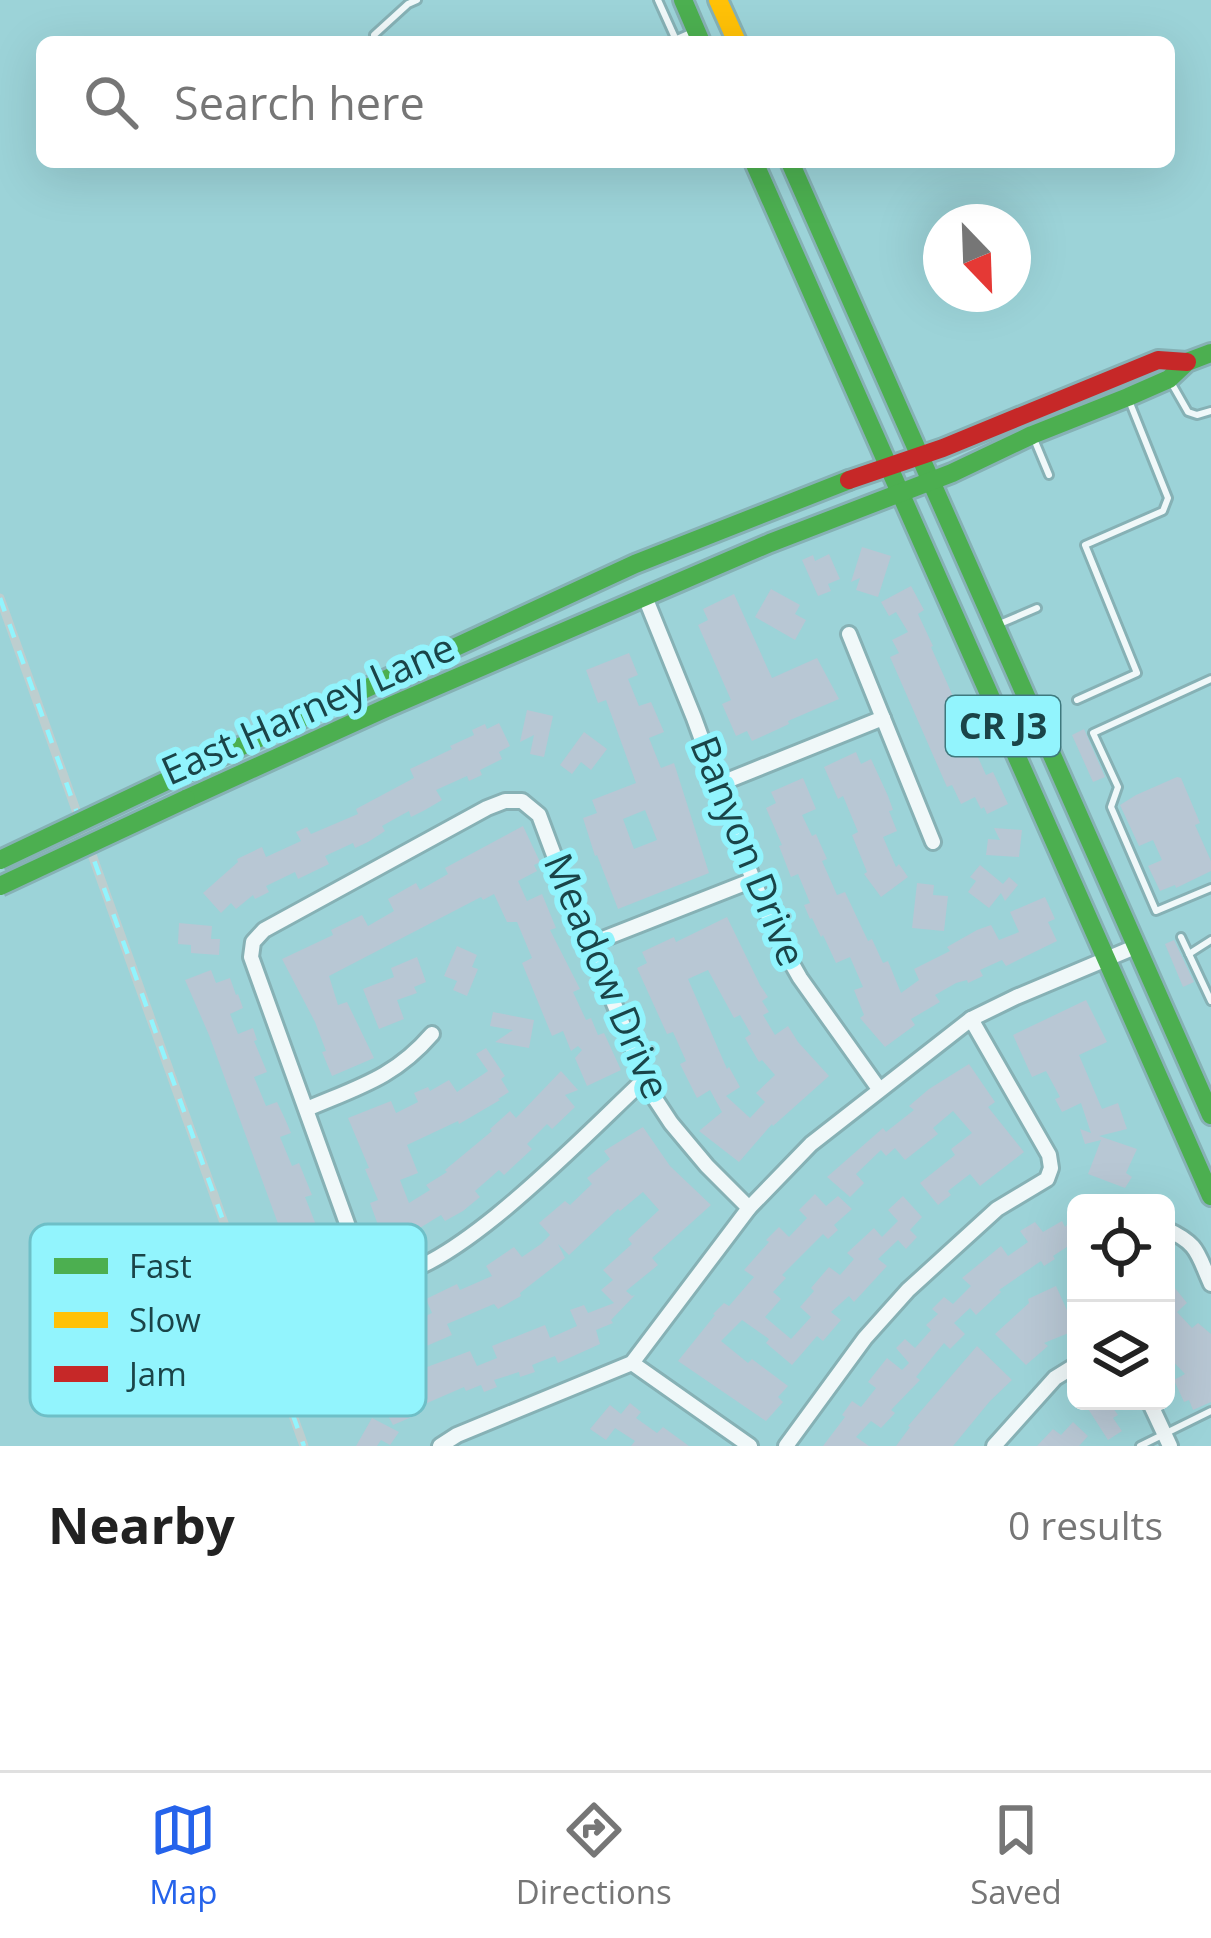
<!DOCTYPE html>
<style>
:root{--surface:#fff;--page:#f2f2f2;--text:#222;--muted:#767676;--line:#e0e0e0;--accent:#2563eb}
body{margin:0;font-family:"Open Sans",sans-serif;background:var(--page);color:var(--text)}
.controls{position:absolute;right:36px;bottom:36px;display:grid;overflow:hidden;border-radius:18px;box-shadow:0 12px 48px #0002}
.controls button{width:108px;height:108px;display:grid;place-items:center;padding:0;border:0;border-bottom:3px solid var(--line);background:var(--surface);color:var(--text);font:60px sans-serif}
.compass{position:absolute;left:923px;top:204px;width:108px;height:108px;border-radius:50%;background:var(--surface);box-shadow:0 12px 48px #0002;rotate:157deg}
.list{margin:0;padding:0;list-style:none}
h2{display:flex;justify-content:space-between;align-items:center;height:156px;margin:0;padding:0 48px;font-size:51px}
h2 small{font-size:39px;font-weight:400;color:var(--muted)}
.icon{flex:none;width:66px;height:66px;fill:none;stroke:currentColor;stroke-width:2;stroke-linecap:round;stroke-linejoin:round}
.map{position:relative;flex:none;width:1211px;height:1446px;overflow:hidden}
.search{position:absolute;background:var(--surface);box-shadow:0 12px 48px #0002;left:36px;right:36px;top:36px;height:132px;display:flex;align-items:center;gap:30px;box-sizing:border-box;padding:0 42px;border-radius:18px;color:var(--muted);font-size:45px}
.sheet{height:324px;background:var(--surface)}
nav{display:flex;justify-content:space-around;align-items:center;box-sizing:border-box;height:168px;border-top:3px solid var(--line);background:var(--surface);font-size:33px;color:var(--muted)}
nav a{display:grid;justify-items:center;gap:6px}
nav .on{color:var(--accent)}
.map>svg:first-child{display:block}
.building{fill:#b8c7d4;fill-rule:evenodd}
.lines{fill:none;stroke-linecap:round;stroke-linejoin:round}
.lane-casing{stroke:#86b1b5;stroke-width:12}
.street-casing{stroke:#86b1b5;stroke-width:20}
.fast-casing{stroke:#86b1b5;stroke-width:24}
.slow-casing{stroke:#86b1b5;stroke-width:24}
.jam-casing{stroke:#86b1b5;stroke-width:24}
.lane{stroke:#f0f8f9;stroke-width:6}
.street{stroke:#f0f8f9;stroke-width:14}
.fast{stroke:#4caf50;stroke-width:18}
.slow{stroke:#ffc107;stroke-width:18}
.jam{stroke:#c62828;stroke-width:18}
.rail-casing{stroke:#bdcecf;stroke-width:9}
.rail{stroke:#92f4fd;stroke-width:4.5;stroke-dasharray:14;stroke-linecap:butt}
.fast-bridge-casing{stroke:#86b1b5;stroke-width:24;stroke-linecap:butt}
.fast-bridge{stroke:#4caf50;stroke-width:18}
.labels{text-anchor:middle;stroke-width:12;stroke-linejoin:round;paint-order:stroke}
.shield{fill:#92f4fd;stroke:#3e797e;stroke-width:3}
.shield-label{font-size:36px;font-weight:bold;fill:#1a4448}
.street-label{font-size:39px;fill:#1a4448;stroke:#92f4fd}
.key{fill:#92f4fd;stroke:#6ebfc7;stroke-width:3}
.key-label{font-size:33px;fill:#1a4448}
</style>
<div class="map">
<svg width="1211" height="1446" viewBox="0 0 1211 1446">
<rect width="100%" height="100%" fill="#9cd3d8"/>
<g class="building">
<path d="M862,547l29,9 -13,41 -22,-7 4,-12 -9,4z"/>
<path d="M829,554l11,25 -12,5 3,7 -13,5 -16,-36 11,-5 2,6z"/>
<path d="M911,586l13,24 -6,4 15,32 -2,1 29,65 -8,3 14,32 6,-3 14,31 7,-3 15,32 -21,10 -3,-7 -3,2 -6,-12 -14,7 -9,-19 -5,2 -57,-130 9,-4 -7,-13 16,-8 -12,-20 -7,4 -8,-14z"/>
<path d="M771,589l29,16 -5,9 11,6 -11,20 -40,-23z"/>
<path d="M734,594l38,84 45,-20 22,41 -51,22 1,3 -37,17 -5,-10 -11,5 -14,-32 9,-4 -33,-75 10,-5 -5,-11z"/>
<path d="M629,653l9,22 -10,4 11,27 12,-4 13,30 -15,6 12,30 13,-5 35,110 -91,36 -21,-54 -2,1 -12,-38 14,-5 -5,-13 44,-17 -30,-83 -8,3 -12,-33zM645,810l12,30 -23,9 -11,-30z"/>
<path d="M527,710l26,6 -9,41 -14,-3 4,-19 -14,7z"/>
<path d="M499,723l11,23 -11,6 3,7 -22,11 2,5 -13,6 -2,-5 -31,14 6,10 -17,10 -14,7 -2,-6 -11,6 -16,9 3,5 -17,11 -13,6 -2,-5 -28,13 4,8 -31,15 -3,-7 -29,14 3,6 -14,7 -2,-4 -17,14 -5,-6 -10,10 -18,-20 35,-31 -1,-3 25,-12 4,10 35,-16 -5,-9 11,-5 4,7 47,-20 -2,-5 58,-31 -4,-9 42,-20 -2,-3 24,-11 -2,-5 13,-6 2,5z"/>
<path d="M1084,729l21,48 -12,5 -21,-47z"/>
<path d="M584,732l23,17 -16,21 -10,-8 -9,12 -12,-9z"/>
<path d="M856,752l5,12 10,-5 17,37 5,14 -4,1 8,20 -14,6 13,30 3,-3 9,13 -27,20 -17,-23 3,-2 -15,-37 6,-3 -15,-36 -5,3 -14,-32z"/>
<path d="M1177,777l4,1 19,45 -5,2 16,36v10l-35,17 -1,-3 -15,6 -12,-25 14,-6 -9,-20 -14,6 -19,-41 16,-10z"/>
<path d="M803,778l13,31 -14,6 10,21 4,-2 3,7 8,18 -5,2 15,34 8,-3 23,49 4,-2 11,24 5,-2 13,32 18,-13 -5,-11 36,-18 -3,-4 30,-17 14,-5 8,15 20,-8 -9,-20 35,-15 10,22 -7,3 9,19 -51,25 -4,-6 -22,10 3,6 -15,7 -1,-3 -11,3 -21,12 5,7 -29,17 4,6 -30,22 -25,-29 4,-3 -10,-25 9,-3 -13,-30 -14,6 -13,-28 -2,2 -9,-19 -2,1 -6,-14 6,-2 -12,-29 -7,3 -12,-31 3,-1 -16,-37 10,-5 -5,-11z"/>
<path d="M523,826l17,36 -6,3 3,6 -19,10 9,20 15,-7 14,34 -6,2 30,59 -7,3 13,28 5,-2 7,17 6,-2 17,37 -34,16 -12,-28 7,-8 -4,-4 -7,5 -8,-20 -11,5 -30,-73 10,-5 -15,-36h-10l-13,-28 -11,6 -2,-3 -152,79 9,29 9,-3 27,56 -42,18 -10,-24 4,-1 -11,-29 -33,-63 51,-24 -2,-5 31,-15 6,11 26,-15 -6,-12 28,-16 4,7 28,-16 -3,-6z"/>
<path d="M994,828l28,2 -3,27 -33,-2 2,-16 12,1z"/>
<path d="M980,865l23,19 6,-7 9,8 -13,16 -4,-8 -12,15 -21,-16 8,-11 -6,-4z"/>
<path d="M917,883l17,2 -1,10 15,1 -4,35 -32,-3z"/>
<path d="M727,917l33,68 8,12 -6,4 7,11 -6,3 12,20 13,-9 10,16 31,34 -56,50 -1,-2 -33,38 -40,-31 23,-19 -12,-22 -13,8 -17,-34 6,-3 -13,-29 -6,2 -30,-66 10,-5 -5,-11 32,-15 2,5zM708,970l26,48 6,-3 11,19 -6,4 14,24 3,-2 13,15 -19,18 9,9 -15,16 -24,-22 14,-9 -11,-20 -2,2 -39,-90z"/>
<path d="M179,923l33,3 -1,13h9l-1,16 -28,-2v-8l-13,-1z"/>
<path d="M1174,940l20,42 -11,5 -18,-43z"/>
<path d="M457,946l20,9 -5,12 6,2 -11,27 -14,-6 4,-9 -13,-5z"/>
<path d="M417,957l9,25 -12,5 3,6 -20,7 7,19 -25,10 -16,-40 31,-12 -3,-9z"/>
<path d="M211,970l5,13 14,-5 6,17 2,-1 5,14 -13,6 8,20 15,-6 4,12 -3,1 13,31 -13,5 12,29 11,-4 8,17 6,14 -11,4 12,29 7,-3 13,32 -7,2 11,28 6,-2 6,14 -4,2 7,17 -8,3 8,20 15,23 -22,15 -3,-5 -12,8 -12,-19 12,-7 -18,-44 -3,1 -79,-216 -24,-55z"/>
<path d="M1086,1000l21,42 -28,13 23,54 16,-6 9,26 -28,7 38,13 -11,24 6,4 -7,11 -37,-14 13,-34 -16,4 -5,-15 11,4 -10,-30 -19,9 -7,-13 5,-2 -14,-26 -14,6 -19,-42z"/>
<path d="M493,1012l41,8 -5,28 -34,-6 18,-12 -23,-4z"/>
<path d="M486,1048l19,28 -4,3 8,13 -11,7 2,1 -41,24 -1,-3 -51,24 11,28 -18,7 9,23 21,-13 -4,-5 21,-13 -2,-2 47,-39 -2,-2 20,-18 6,7 45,-47 17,19 -13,5 10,12 -23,22 -5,-5 -20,20 5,5 -28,26 -5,-5 -24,21 5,6 -17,14 -18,10 -4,-6 -31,19 1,3 -25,10 -16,-44 8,-3 -13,-31 4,-1 -21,-50 43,-17 5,12 22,-11 -4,-9 14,-6 2,4 19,-11 8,12 31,-21 -12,-17z"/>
<path d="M969,1064l26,38 -7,5 36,45 -44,34 -10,-12 -22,17 3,4 -13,10 -18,-22 35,-28 -4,-6 21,-16 -19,-22 -20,17 5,6 -33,26 -10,-12 -9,8 -5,-6 -25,24 8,9 -14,14 -23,-20 56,-49 3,4 28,-22 -5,-4 20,-17z"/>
<path d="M643,1127l27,39 41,39 -59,53 6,7 -32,26 6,5 3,-1 -24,25 2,3 -17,7 4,14 -42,19 -3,-7 -23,9 3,7 -15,5 -1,-5 -25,8 3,7 -13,5 -3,-7 -15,6 -2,-4 -46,20 3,6 -28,12 -18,-34 15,-8 6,11 20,-10 -5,-11 59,-22 7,15 20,-8 -5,-12 53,-21 5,13 27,-12 -7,-16 14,-5 4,8 26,-10 -13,-13 12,-10 -10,-10 29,-26 -4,-5 31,-29 -16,-18 -23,19 -2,-2 -49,46 -11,-11 7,14 -45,35 1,3 -23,13 -4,-5 -47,20 5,11 -58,25 -10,-28 21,12 -11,-29 12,-5 5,13 21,-10 -6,-14 31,-15 3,6 32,-14 -6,-10 28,-19 8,10 19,-13 9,-9 -11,-12 26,-22 5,4 22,-21 -5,-6 23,-19 -6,-8z"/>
<path d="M815,1194l11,12 12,-10 14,13 -18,16 4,5 -10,9 -5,-5 -41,41 4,3 -13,14 8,7 -16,18 26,22 20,-22 -11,-10 14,-16 -3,-3 18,-21 11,8 14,-16 -7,-6 27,-25 8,9 16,-16 -10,-11 15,-14 19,21 -12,13 7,7 -11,12 -8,-9 -20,19 9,7 -33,36 -5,-6 -18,16 10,8 -18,21 -6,-5 -25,29 -26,-22 3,-4 -27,-19 -21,21 27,22 4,-4 36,27 -10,11 5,5 -17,19 -88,-60 37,-46 -2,-1 11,-11 5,3 25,-29 -10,-7 25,-28 -3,-2 13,-13 10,10 18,-19 -8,-8z"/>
<path d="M1076,1214v27l-23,15 2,3 -11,7 -3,-5 -42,29 2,2 -25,23 -6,-7 -16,15 11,11 -15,15 -6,-6 -28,34 4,3 -29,30 4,3 -14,15 -10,-7 -15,16 13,9h-46l22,-29 -3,-2 10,-14 9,6 15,-19 -8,-6 19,-24 15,12 7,-7 -13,-15 9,-9 10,9 16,-18 -5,-5 12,-11 -6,-5 12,-12 9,7 18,-18 -9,-8 39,-32 7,10 20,-14 -8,-11 15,-9 8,10 19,-11 3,6z"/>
<path d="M1166,1277l21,26 -10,9 15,16 6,-5 13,11v68l-18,8 -4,-10 -5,2 -10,-22 11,-6 -19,-20z"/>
<path d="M1056,1286l20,44 -32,13 4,3 -22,19 -31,-31 34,-31 -1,-4z"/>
<path d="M977,1346l35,34 -22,21 -37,45h-57l14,-19 -2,-1z"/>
<path d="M1083,1401h25l10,14 -5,3 9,13 -14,9z"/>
<path d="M630,1403l11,9 -5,6 21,15 6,-6 26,19h-58l4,-5 -20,-13 -9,12 -16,-11 20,-24 11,9z"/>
<path d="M372,1418l27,14 -9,13 -9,-5 -4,6h-21z"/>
<path d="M1073,1422l15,14 -9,10h-42l16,-17 8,6z"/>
</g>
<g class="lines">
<defs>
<g id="lane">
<path d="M658,0l18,40"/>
<path d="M377,42l-3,-7 34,-31 9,-4"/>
<path d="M670,42l23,-10"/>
<path d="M1172,384l16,28 9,3 14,-4"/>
<path d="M1034,439l15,36"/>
<path d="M1002,623l35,-15"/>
<path d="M1211,679l-118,54 25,54 -7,20 45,104 55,-23"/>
<path d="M1077,700l60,-27 -52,-128 78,-34 5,-13 -38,-95"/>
<path d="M1181,937l30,64"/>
<path d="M1189,954l22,-14"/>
<path d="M1140,1446l71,-35"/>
</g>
<g id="street">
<path d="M645,597l49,121 59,162 26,61 21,37 79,111"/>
<path d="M849,634l84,208"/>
<path d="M719,784l164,-66"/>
<path d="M590,944l163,-64"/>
<path d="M644,1080c-52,48 -192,196 -259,196 -15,0 -21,-11 -27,-22l-107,-297 2,-15 11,-12 223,-122 18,-7h17l17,14 25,67 86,209 21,32 36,43 42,42"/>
<path d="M307,1109c51,-22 87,-31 125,-75"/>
<path d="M1166,1229c33,15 31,24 45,55"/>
<path d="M632,1363l118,83"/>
<path d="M1149,1401l21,45"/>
<path d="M440,1446l17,-11 175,-72 117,-155 62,-64 160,-125 45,-22 119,-50"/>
<path d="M786,1446l79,-108 43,-48 89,-81 50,-30 4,-11 -2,-13 -78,-136"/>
<path d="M994,1446l61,-68 21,-13"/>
</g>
<g id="fast">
<path d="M683,0l18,42"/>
<path d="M754,162l457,1034"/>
<path d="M790,162l421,953"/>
<path d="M179,775l456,-211 214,-84"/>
<path d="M186,799l200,-91 384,-165 182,-70 80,-38 96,-38 41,-18 18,-17 24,-9"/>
</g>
<path id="slow" d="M718,0l19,42"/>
<path id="jam" d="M849,480l94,-32 215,-88 29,2"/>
</defs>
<use href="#lane" class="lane-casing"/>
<use href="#street" class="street-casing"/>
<use href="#fast" class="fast-casing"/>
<use href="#slow" class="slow-casing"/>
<use href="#jam" class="jam-casing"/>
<use href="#lane" class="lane"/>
<use href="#street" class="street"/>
<use href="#fast" class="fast"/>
<use href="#slow" class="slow"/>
<use href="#jam" class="jam"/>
<defs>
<path id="rail" d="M0,598l304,848"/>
</defs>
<use href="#rail" class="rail-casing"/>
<use href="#rail" class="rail"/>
<defs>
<g id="fast-bridge">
<path d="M0,860l179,-85"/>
<path d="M0,886l186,-87"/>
</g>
</defs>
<use href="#fast-bridge" class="fast-bridge-casing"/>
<use href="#fast-bridge" class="fast-bridge"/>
</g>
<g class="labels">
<rect class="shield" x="946" y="696" width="114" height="60" rx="9"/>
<g class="shield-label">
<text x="1003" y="739">CR J3</text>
</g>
<g class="street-label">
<text transform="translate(308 709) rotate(-24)" y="14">East Harney Lane</text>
<text transform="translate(748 851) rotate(68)" y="14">Banyon Drive</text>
<text transform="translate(607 976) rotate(67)" y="14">Meadow Drive</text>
</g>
</g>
<rect x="30" y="1224" width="396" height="192" rx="18" class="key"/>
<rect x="54" y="1258" width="54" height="16" fill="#4caf50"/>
<rect x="54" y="1312" width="54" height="16" fill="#ffc107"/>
<rect x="54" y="1366" width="54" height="16" fill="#c62828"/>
<g class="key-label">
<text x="129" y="1278">Fast</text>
<text x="129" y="1332">Slow</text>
<text x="129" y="1386">Jam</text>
</g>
</svg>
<div class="controls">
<button><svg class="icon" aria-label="locate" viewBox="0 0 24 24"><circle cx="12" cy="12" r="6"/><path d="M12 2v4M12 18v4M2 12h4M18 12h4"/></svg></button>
<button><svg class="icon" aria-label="layers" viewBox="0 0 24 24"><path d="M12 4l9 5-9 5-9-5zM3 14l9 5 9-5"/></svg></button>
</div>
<svg class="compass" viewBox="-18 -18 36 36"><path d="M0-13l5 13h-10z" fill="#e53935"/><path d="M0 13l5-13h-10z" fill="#767676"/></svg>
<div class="search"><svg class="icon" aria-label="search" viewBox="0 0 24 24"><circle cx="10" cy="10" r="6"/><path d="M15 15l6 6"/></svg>Search here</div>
</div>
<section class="sheet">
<h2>Nearby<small>0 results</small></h2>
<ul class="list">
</ul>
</section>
<nav>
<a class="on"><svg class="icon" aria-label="map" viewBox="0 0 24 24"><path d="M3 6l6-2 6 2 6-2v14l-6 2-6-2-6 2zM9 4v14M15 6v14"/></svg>Map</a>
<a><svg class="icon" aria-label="directions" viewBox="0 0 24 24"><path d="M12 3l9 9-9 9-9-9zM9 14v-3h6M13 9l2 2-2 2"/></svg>Directions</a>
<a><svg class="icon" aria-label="saved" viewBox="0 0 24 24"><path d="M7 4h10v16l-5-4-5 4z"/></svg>Saved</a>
</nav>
